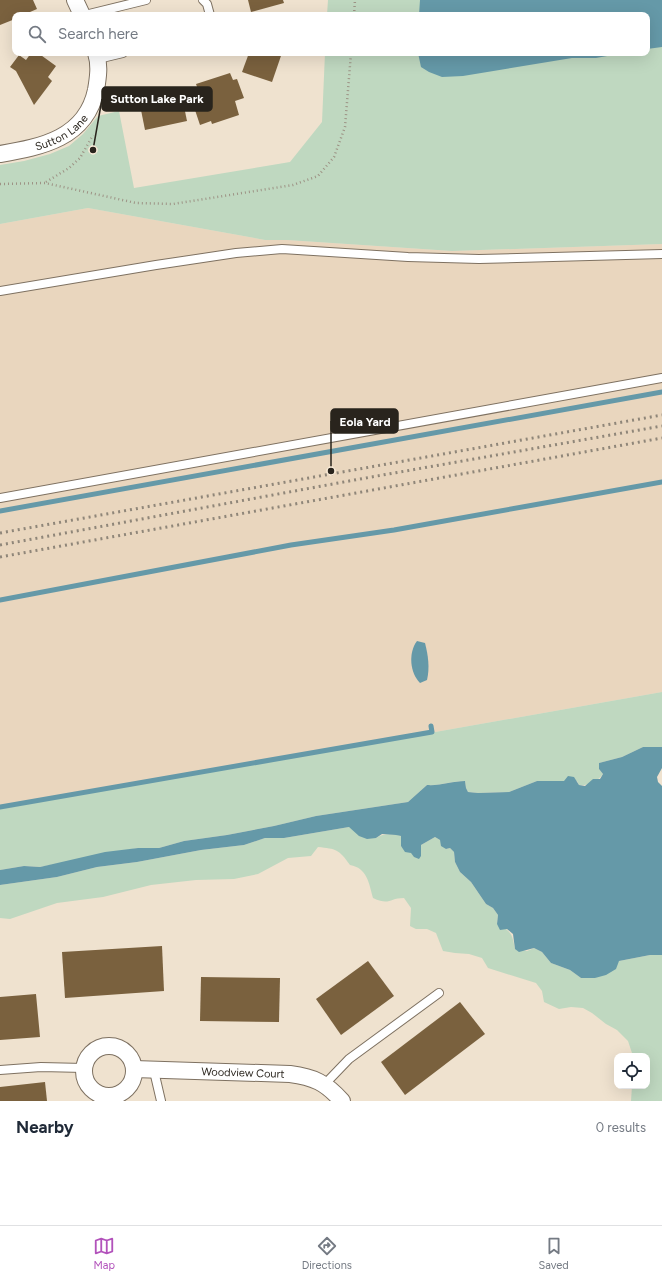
<!DOCTYPE html>
<style>
:root{--surface:#fff;--page:#f2f2f3;--text:#1f2937;--muted:#747a83;--line:#e0e1e3;--accent:#b252bb}
body{margin:0;font-family:Figtree,sans-serif;background:var(--page);color:var(--text)}
.controls{position:absolute;right:12px;bottom:12px;display:grid;overflow:hidden;border-radius:8px;box-shadow:0 4px 16px #0002}
.controls button{width:36px;height:36px;display:grid;place-items:center;padding:0;border:0;border-bottom:1px solid var(--line);background:var(--surface);color:var(--text);font:20px sans-serif}
.list{margin:0;padding:0;list-style:none}
h2{display:flex;justify-content:space-between;align-items:center;height:52px;margin:0;padding:0 16px;font-size:17px}
h2 small{font-size:13px;font-weight:400;color:var(--muted)}
.icon{flex:none;width:22px;height:22px;fill:none;stroke:currentColor;stroke-width:2;stroke-linecap:round;stroke-linejoin:round}
.map{position:relative;flex:none;width:662px;height:1101px;overflow:hidden}
.search{position:absolute;background:var(--surface);box-shadow:0 4px 16px #0002;left:12px;right:12px;top:12px;height:44px;display:flex;align-items:center;gap:10px;box-sizing:border-box;padding:0 14px;border-radius:8px;color:var(--muted);font-size:15px}
.sheet{height:124px;background:var(--surface)}
nav{display:flex;justify-content:space-around;align-items:center;box-sizing:border-box;height:56px;border-top:1px solid var(--line);background:var(--surface);font-size:11px;color:var(--muted)}
nav a{display:grid;justify-items:center;gap:2px}
nav .on{color:var(--accent)}
.map>svg:first-child{display:block}
.built{fill:#e9d6be}
.green{fill:#bfd8c0}
.water{fill:#6599a8}
.lines{fill:none;stroke-linecap:round;stroke-linejoin:round}
.stream{stroke:#6599a8;stroke-width:5}
.building{fill:#7a613e}
.service-casing{stroke:#7e7161;stroke-width:10}
.minor-casing{stroke:#7e7161;stroke-width:18}
.path{stroke:#9d9385;stroke-width:2.5;stroke-dasharray:1 3;stroke-linecap:butt}
.service{stroke:#fff;stroke-width:8}
.minor{stroke:#fff;stroke-width:16}
.rail{stroke:#8f8679;stroke-width:3;stroke-dasharray:2 4;stroke-linecap:butt}
.labels{text-anchor:middle;stroke-width:4;stroke-linejoin:round;paint-order:stroke}
.street-label{font-size:11px;fill:#29241d;stroke:#fdefdc}
.leader{fill:none;stroke:#29241d;stroke-width:1.5}
.callout-dot{fill:#29241d;stroke:#fdefdc;stroke-width:1.5}
.callout{fill:#29241d;stroke:#29241d;stroke-width:1.5}
.callout-label{font-size:12px;text-anchor:middle;font-weight:bold;fill:#fff}
</style>
<div class="map">
<svg width="662" height="1101" viewBox="0 0 662 1101">
<rect width="100%" height="100%" fill="#efe2cf"/>
<path class="built" d="M88,208l177,32h22l165,11 210,-7v448l-662,117v-585z"/>
<g class="green">
<path d="M328,0h334v244l-210,7 -165,-11h-22l-177,-32 -88,16v-59l24,-4 26,-7 19,-8 14,-12 15,-18 21,-5 15,77 156,-26 32,-40 3,-69h322v-38h-320z"/>
<path d="M662,692v55h-19l-21,10 -23,6v6l4,5c-5,7 -15,12 -24,11l-2,-4h-40l-28,11 -31,1 -10,-1 -2,-4 -1,-7c-13,0 -25,5 -38,4l-19,17 -92,14 -42,10 -47,9 -43,6 -25,7h-21l-98,19 -16,-1 -24,4v-61z"/>
<path d="M349,827l27,11c8,-5 17,-4 25,-2v10l10,7 10,3v-11l14,-8 5,3 6,9 4,-1 4,4 1,10 5,10 11,10 15,22 7,4 5,7 -1,9c14,7 15,9 18,25l12,2 7,-3 8,4 9,11 19,7 11,8h14l24,-17 31,-6h12v146h-31l1,-15h15v-30h-14l-5,-15 -11,-11 -11,-6 -14,-11 -9,-5 -12,-1 -12,2 -15,-7 -2,-11 -6,-8 -48,-15 -6,-10 -13,-4 -14,-1 -12,-2 -7,-18 -9,-4h-11l-6,-3 1,-18 -7,-10c-15,0 -14,8 -31,0 -4,-15 -6,-30 -23,-33 -11,-16 -14,-16 -32,-18l-7,9 -23,2 -30,16 -24,5 -38,1 -45,5 -48,12 -46,6 -47,16 -10,-1v-33l57,-8 40,-10 40,-5 64,-12 43,-5 21,-7h19z"/>
</g>
<g class="water">
<path d="M420,0h242v47l-15,2v-34h-228z"/>
<path d="M418,53h206l-28,5h-24l-109,18 -21,1 -13,-5 -8,-5z"/>
<path d="M417,641l8,2c3,12 5,24 2,37l-7,3c-10,-10 -12,-30 -3,-42z"/>
<path d="M643,747h19v21l-5,9 1,5 4,4v169h-12l-31,6 -3,8 -10,6 -11,3h-14l-11,-8 -19,-7 -9,-11 -8,-4 -15,4 -4,-3 -2,-15 -6,-5 -7,1 -3,-6 1,-9 -5,-7 -7,-4 -15,-22 -11,-10 -5,-10 -1,-10 -4,-4 -4,1 -5,-3 -1,-6 -5,-3 -14,8v11l-2,3 -5,-2 -3,-4 -6,-1 -4,-6v-10l-5,-1 -14,-1 -6,4 -9,1 -8,-3 -10,-9 -65,11h-19l-21,7 -43,5 -64,12 -40,5 -40,10 -57,8v-15l24,-4 16,1 65,-15 33,-4h21l25,-7 43,-6 47,-9 42,-10 92,-14 19,-17c13,1 26,-4 38,-4l1,7 2,4 10,1 31,-1 28,-11h27l4,-5 6,1 5,8 6,1 8,-7h7l3,-5 -4,-5v-6l23,-6z"/>
</g>
<g class="lines">
<g class="stream">
<path d="M0,511l662,-119"/>
<path d="M0,600l291,-55 103,-15 268,-48"/>
<path d="M0,807l432,-75 -1,-6"/>
</g>
</g>
<g class="building">
<path d="M0,0h33l4,9 -14,6h-8v4l-15,6z"/>
<path d="M248,0h35l1,3 -33,9z"/>
<path d="M31,53h7l18,13 -8,11 4,4 -18,24 -18,-34 -6,-4 9,-12 7,5z"/>
<path d="M249,53h33l-10,29 -30,-10z"/>
<path d="M230,73l3,7 4,-1 7,19 -9,3 4,14 -27,9 -1,-3 -11,4 -9,-27 9,-3 -4,-11z"/>
<path d="M181,92l6,29 -42,9 -6,-30z"/>
<path d="M162,946l2,45 -99,7 -3,-46z"/>
<path d="M368,961l26,35 -53,39 -25,-36z"/>
<path d="M201,977l79,1 -1,44 -79,-1z"/>
<path d="M36,994l4,43 -40,3v-43z"/>
<path d="M460,1002l25,32 -80,61 -24,-33z"/>
<path d="M45,1082l2,19h-47v-14z"/>
</g>
<g class="lines">
<defs>
<g id="service">
<path d="M203,0l4,4 3,11"/>
<path d="M85,15l61,-15"/>
<path d="M98,59l25,-6"/>
<path d="M0,291l156,-26 80,-12 46,-4 126,8 71,2 183,-5"/>
<path d="M0,498l662,-120"/>
<path d="M0,1070l41,-3 43,1"/>
<path d="M154,1071l7,30"/>
<path d="M324,1085l25,-26 90,-66"/>
</g>
<g id="minor">
<path d="M75,0l7,15"/>
<path id="s1" d="M0,154c42,-7 86,-16 96,-64 2,-12 4,-25 0,-37"/>
<circle cx="109" cy="1071" r="25"/>
<path id="s2" d="M134,1069l156,5c24,3 36,9 52,27"/>
</g>
</defs>
<use href="#service" class="service-casing"/>
<use href="#minor" class="minor-casing"/>
<g class="path">
<path d="M354,15l1,-15"/>
<path d="M46,182l23,-14 11,-10 13,-23"/>
<path d="M0,184l45,-1 91,20 37,1 120,-19 25,-9 16,-19 11,-30 6,-74"/>
</g>
<use href="#service" class="service"/>
<use href="#minor" class="minor"/>
<g class="rail">
<path d="M0,533l662,-118"/>
<path d="M0,545l360,-66 302,-53"/>
<path d="M0,557l662,-119"/>
</g>
</g>
<g class="labels">
<g class="street-label">
<text dy="4" stroke="none"><textPath href="#s1" startOffset="66">Sutton Lane</textPath></text>
<text dy="4" stroke="none"><textPath href="#s2" startOffset="109">Woodview Court</textPath></text>
</g>
</g>
<path class="leader" d="M93 150L102 99M331 471L331 421"/>
<g class="callout-dot">
<circle cx="93" cy="150" r="4"/>
<circle cx="331" cy="471" r="4"/>
</g>
<g class="callout">
<rect x="102" y="87" width="110" height="24" rx="4"/>
<rect x="331" y="409" width="67" height="24" rx="4"/>
</g>
<g class="callout-label">
<text x="157" y="103">Sutton Lake Park</text>
<text x="365" y="426">Eola Yard</text>
</g>
</svg>
<div class="controls">
<button><svg class="icon" aria-label="locate" viewBox="0 0 24 24"><circle cx="12" cy="12" r="6"/><path d="M12 2v4M12 18v4M2 12h4M18 12h4"/></svg></button>
</div>
<div class="search"><svg class="icon" aria-label="search" viewBox="0 0 24 24"><circle cx="10" cy="10" r="6"/><path d="M15 15l6 6"/></svg>Search here</div>
</div>
<section class="sheet">
<h2>Nearby<small>0 results</small></h2>
<ul class="list">
</ul>
</section>
<nav>
<a class="on"><svg class="icon" aria-label="map" viewBox="0 0 24 24"><path d="M3 6l6-2 6 2 6-2v14l-6 2-6-2-6 2zM9 4v14M15 6v14"/></svg>Map</a>
<a><svg class="icon" aria-label="directions" viewBox="0 0 24 24"><path d="M12 3l9 9-9 9-9-9zM9 14v-3h6M13 9l2 2-2 2"/></svg>Directions</a>
<a><svg class="icon" aria-label="saved" viewBox="0 0 24 24"><path d="M7 4h10v16l-5-4-5 4z"/></svg>Saved</a>
</nav>
